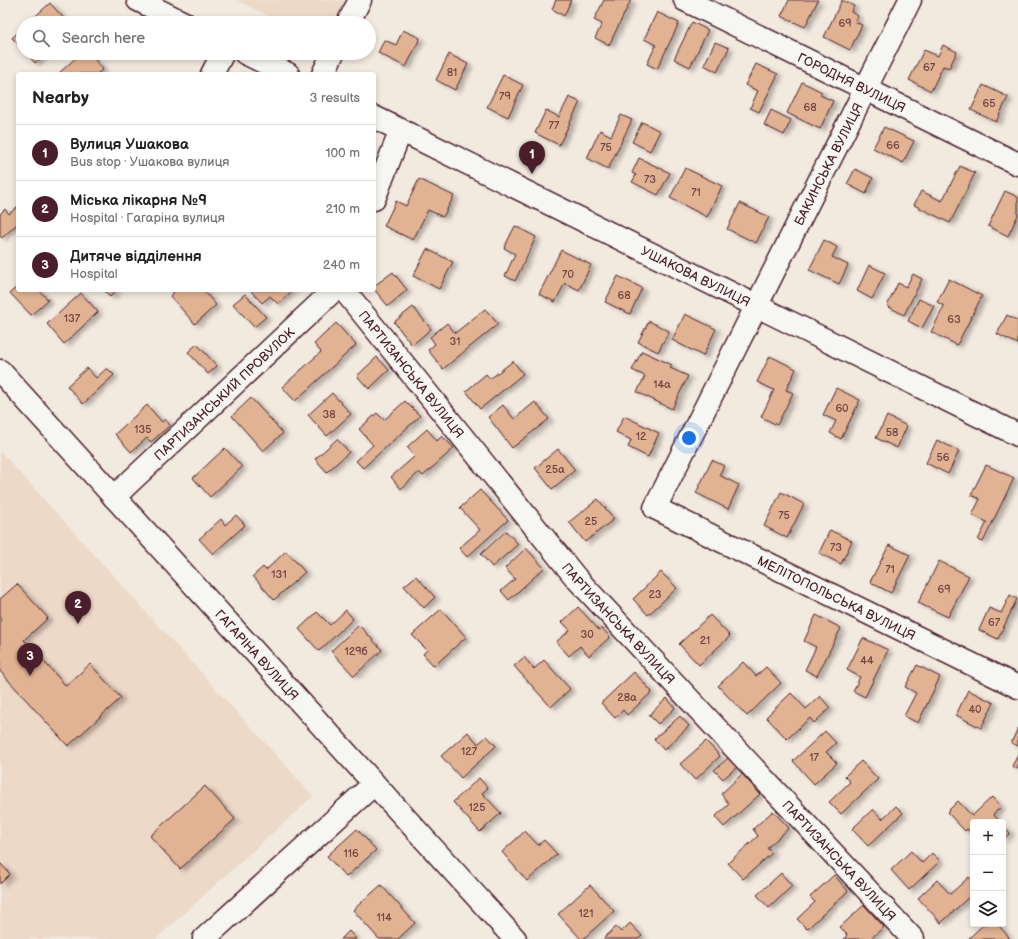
<!DOCTYPE html>
<meta charset="utf-8">
<style>
:root{--surface:#fff;--page:#f2f2f2;--text:#222;--muted:#767676;--line:#e0e0e0;--accent:#4a1f2b}
body{margin:0;font-family:"Balsamiq Sans",sans-serif;background:var(--page);color:var(--text)}
.controls{position:absolute;right:12px;bottom:12px;display:grid;overflow:hidden;border-radius:4px;box-shadow:0 2px 6px #0003}
.controls button{width:36px;height:36px;display:grid;place-items:center;padding:0;border:0;border-bottom:1px solid var(--line);background:var(--surface);color:var(--text);font:20px sans-serif}
.you{position:absolute;left:689px;top:438px;width:14px;height:14px;margin:-10px;border:3px solid #fff;border-radius:50%;background:#1a73e8;box-shadow:0 0 0 6px #1a73e833}
.badge{display:grid;place-items:center;width:26px;height:26px;border-radius:50%;background:var(--accent);color:#fff;font-size:13px;font-weight:700}
.pin{position:absolute;translate:-50% -33px;filter:drop-shadow(0 1px 2px #0008)}
.pin::after{content:'';position:absolute;top:21px;width:14px;height:12px;background:inherit;clip-path:polygon(0 0,100% 0,50% 100%)}
.list{margin:0;padding:0;list-style:none}
h2{display:flex;justify-content:space-between;align-items:center;height:52px;margin:0;padding:0 16px;font-size:17px}
h2 small{font-size:13px;font-weight:400;color:var(--muted)}
.list li{display:grid;grid-template-columns:26px 1fr auto;gap:12px;align-items:center;box-sizing:border-box;height:56px;padding:0 16px;border-top:1px solid var(--line)}
.list b{display:block;font-size:15px;white-space:nowrap}
.list p{margin:0;font-size:13px;white-space:nowrap;color:var(--muted)}
.list em{font-size:13px;font-style:normal;color:var(--muted)}
.icon{flex:none;width:22px;height:22px;fill:none;stroke:currentColor;stroke-width:2;stroke-linecap:round;stroke-linejoin:round}
.map{position:relative;flex:none;width:1018px;height:939px;overflow:hidden}
.search{position:absolute;background:var(--surface);box-shadow:0 2px 6px #0003;left:16px;top:16px;width:360px;height:44px;display:flex;align-items:center;gap:10px;box-sizing:border-box;padding:0 14px;border-radius:22px;color:var(--muted);font-size:15px}
.panel{position:absolute;background:var(--surface);box-shadow:0 2px 6px #0003;left:16px;top:72px;width:360px;height:220px;border-radius:4px}
.map>svg:first-child{display:block}
.built{fill:#edd9c8}
.building{fill:#e1b392;stroke:#4a1f2b;filter:url(#shadow)}
.lines{fill:none;stroke-linecap:round;stroke-linejoin:round}
.minor-casing{stroke:#4a1f2b;stroke-width:25}
.minor{stroke:#f6f6f2;stroke-width:22}
.labels{text-anchor:middle;stroke-width:4;stroke-linejoin:round;paint-order:stroke}
.number-label{font-size:11px;fill:#704445}
.street-label{font-size:13px;fill:#4a1f2b;stroke:#f6f6f2}
</style>
<div class="map">
<svg width="1018" height="939" viewBox="0 0 1018 939">
<defs>
<filter id="shadow"><feDropShadow dx="4.5" dy="2.5" stdDeviation="2" flood-color="#0004"/></filter>
</defs>
<rect width="100%" height="100%" fill="#f2e9df"/>
<filter id="ink" filterUnits="userSpaceOnUse"><feTurbulence type="fractalNoise" baseFrequency=".025" numOctaves="2"/><feDisplacementMap in="SourceGraphic" scale="8" xChannelSelector="R" yChannelSelector="G"/><feConvolveMatrix kernelMatrix="1 2 1 2 8 2 1 2 1" color-interpolation-filters="sRGB"/></filter>
<g filter="url(#ink)">
<g class="built">
<path d="M236,0h112l-11,23h-54z"/>
<path d="M0,451l313,345 -157,143h-156z"/>
</g>
<g class="building">
<path d="M556,0h15l-7,16 -12,-7z"/>
<path d="M604,0h27l-22,45 -14,-7 7,-14 -8,-4z"/>
<path d="M789,0h29l-13,27 -24,-11z"/>
<path d="M842,0l12,6 -3,6 7,4 -3,6 7,3 -12,25 -26,-13z"/>
<path d="M50,3l18,20h-40z"/>
<path d="M657,12l22,11 -22,46 -10,-5 9,-19 -12,-6z"/>
<path d="M692,22l16,8 -18,37 -16,-8z"/>
<path d="M23,28v21l-11,-11z"/>
<path d="M403,30l17,8 -14,29 -28,-14 6,-13 12,5z"/>
<path d="M715,42l14,6 -12,24 -13,-7z"/>
<path d="M943,45l14,7 -8,16 -6,-2 -12,25 -22,-11 15,-30 14,6z"/>
<path d="M26,53h20l-11,10z"/>
<path d="M81,53h8l14,16 -6,5h-39z"/>
<path d="M449,54l19,10 -13,26 -19,-10z"/>
<path d="M756,64l22,10 -19,38 -9,-4 8,-17 -13,-6z"/>
<path d="M503,75l20,10 -15,32 -21,-10z"/>
<path d="M802,82l20,10 -2,3 13,6 -13,28 -33,-16z"/>
<path d="M983,85l25,12 -12,25 -25,-12z"/>
<path d="M569,97l11,5 -21,43 -24,-12 11,-23 13,7z"/>
<path d="M771,110l20,10 -7,15 -20,-10z"/>
<path d="M621,115l11,5 -24,49 -21,-11 13,-28 11,6z"/>
<path d="M642,122l18,9 -10,20 -18,-9z"/>
<path d="M884,127l30,14 -11,22 -30,-15z"/>
<path d="M639,158l31,15 -12,22 -26,-13 4,-7 -4,-2z"/>
<path d="M960,166l15,7 -25,50 -36,-18 7,-14 21,10z"/>
<path d="M685,168l37,18 -15,31 -37,-19z"/>
<path d="M855,169l18,9 -7,16 -19,-10z"/>
<path d="M419,179l35,17 -11,21 -15,-7 -15,30 -29,-14 12,-25 10,5z"/>
<path d="M1005,191l13,6v18l-10,21 -20,-10z"/>
<path d="M740,203l29,14 -13,26 -29,-14z"/>
<path d="M18,206v17l-16,15 -2,-2v-22l5,-5 4,5z"/>
<path d="M515,226l21,11 -21,44 -10,-5 10,-22 -11,-6z"/>
<path d="M824,240l13,7 -5,10 16,8 -9,19 -30,-14z"/>
<path d="M427,249l26,13 -14,27 -26,-13z"/>
<path d="M561,250l30,15 -12,25 -14,-7 -10,19 -16,-8z"/>
<path d="M869,265l16,8 -13,26 -15,-8z"/>
<path d="M393,272l14,18 -19,16 -14,-17v-3z"/>
<path d="M913,274l9,5 -18,36 -17,-9 11,-23 8,4z"/>
<path d="M618,276l24,12 -12,26 -25,-12z"/>
<path d="M949,279l33,17 -25,49 -26,-13 13,-26 -7,-4z"/>
<path d="M18,286v4h21l9,10 -17,15 -21,-22z"/>
<path d="M104,290h13l-7,7z"/>
<path d="M176,290h27l13,15 -21,19 -25,-28z"/>
<path d="M250,290h43l-15,14 -8,-8 -8,7z"/>
<path d="M81,293l17,19 -34,32 -17,-20z"/>
<path d="M245,294l21,23 -12,10 -21,-23z"/>
<path d="M919,299l15,7 -12,22 -14,-7z"/>
<path d="M413,307l18,22 -19,16 -18,-23z"/>
<path d="M485,309l13,15 -55,45 -15,-19 7,-6 -5,-7 17,-14 8,10z"/>
<path d="M685,314l31,15 -13,27 -31,-16z"/>
<path d="M1007,315l11,6v23l-21,-10z"/>
<path d="M649,321l20,10 -11,21 -20,-10z"/>
<path d="M336,323l20,22 -61,56 -13,-14 39,-35 -7,-8z"/>
<path d="M197,344l20,22 -9,8 -20,-22z"/>
<path d="M642,351l30,14 -2,3 18,8 -16,33 -35,-17 8,-16 -13,-6z"/>
<path d="M770,356l26,13 -10,21 7,3 -16,32 -16,-8 13,-27 -17,-8z"/>
<path d="M377,357l12,13 -20,19 -12,-13z"/>
<path d="M513,361l10,13 -43,35 -14,-18 20,-17 4,5z"/>
<path d="M87,368l9,10 11,-10 7,7 -31,29 -16,-18z"/>
<path d="M836,388l24,12 -19,39 -11,-6 6,-12 -13,-6z"/>
<path d="M332,393l19,21 -24,22 -19,-21z"/>
<path d="M251,398l32,35 -20,18 -31,-35z"/>
<path d="M405,401l15,15 -57,52 -7,-7 17,-16 -14,-16 18,-16 7,7z"/>
<path d="M535,402l14,17 -37,29 -24,-31 15,-12 11,14z"/>
<path d="M147,405l15,17 3,-3 5,6 -19,17 -4,-4 -16,14 -16,-18z"/>
<path d="M624,416l35,17 -11,24 -20,-10 3,-7 -15,-8z"/>
<path d="M887,416l20,10 -10,22 -21,-10z"/>
<path d="M427,429l10,12 5,-5 12,12 -31,28 -4,-4 -18,17 -10,-12 24,-21 -8,-9z"/>
<path d="M337,439l12,13 -22,20 -12,-13z"/>
<path d="M937,440l22,11 -11,23 -22,-11z"/>
<path d="M225,448l17,19 -32,30 -17,-19z"/>
<path d="M558,449l17,21 -23,19 -17,-21z"/>
<path d="M712,460l12,6 -5,9 20,10 -11,24 -32,-16z"/>
<path d="M986,465l28,13 -31,64 -5,-2 9,-18 -15,-7 8,-16 -9,-4z"/>
<path d="M480,490l28,30 -41,37 -8,-9 21,-18 -20,-22z"/>
<path d="M781,492l23,12 -17,34 -23,-12z"/>
<path d="M598,499l16,20 -29,23 -16,-20z"/>
<path d="M236,515l9,10 -32,29 -14,-15 22,-20 4,6z"/>
<path d="M830,530l22,11 -11,23 -22,-11z"/>
<path d="M506,531l12,13 -26,23 -11,-13z"/>
<path d="M889,545l21,10 -19,38 -21,-11z"/>
<path d="M526,548l18,20 -35,32 -8,-9 14,-12 -10,-11z"/>
<path d="M286,551l19,21 -31,28 -21,-24 10,-9 3,3z"/>
<path d="M939,561l30,15 -21,41 -30,-14z"/>
<path d="M661,572l16,16 -29,27 -15,-16z"/>
<path d="M416,576l19,21 -11,11 -20,-22z"/>
<path d="M17,584l31,34 -24,22 42,46 24,-22 31,34 -53,48 -68,-75v-72z"/>
<path d="M1010,595l7,4 -19,40 -19,-9 10,-22 12,5z"/>
<path d="M578,607l21,23 3,-2 8,9 -21,19 -9,-10 -11,10 -13,-14 14,-12 -8,-8z"/>
<path d="M441,609l25,28 -32,29 -11,-12 4,-4 -15,-15z"/>
<path d="M346,610l7,9 -34,32 -20,-22 18,-17 13,13z"/>
<path d="M710,615l20,21 -31,29 -20,-21z"/>
<path d="M816,615l25,13 -24,48 -12,-6 11,-23 -12,-6z"/>
<path d="M359,625l23,25 -28,26 -23,-25z"/>
<path d="M863,638l25,12 -23,47 -12,-6 7,-14 -13,-7z"/>
<path d="M524,657l10,12 10,-9 26,29 -19,18 -37,-41z"/>
<path d="M743,662l13,14 10,-9 15,16 -34,33 -29,-30z"/>
<path d="M917,665l23,12 -22,46 -14,-7 12,-23 -11,-6z"/>
<path d="M634,672l18,20 -25,23 -4,-5 -8,8 -14,-15z"/>
<path d="M968,690l26,13 -13,25 -25,-13z"/>
<path d="M791,693l15,16 14,-13 10,12 -16,15 -4,-5 -23,21 -21,-22z"/>
<path d="M667,698l8,10 -17,16 -9,-9z"/>
<path d="M680,716l9,10 -25,24 -10,-11z"/>
<path d="M1018,728v18l-7,-3z"/>
<path d="M825,731l11,12 -10,9 11,11 -23,21 -21,-23z"/>
<path d="M468,732l10,12 9,-8 9,10 -35,32 -20,-22z"/>
<path d="M706,741l14,15 -25,24 -15,-16z"/>
<path d="M1018,755v14l-6,-3z"/>
<path d="M728,758l9,9 -14,12 -9,-9z"/>
<path d="M861,761l17,18 -37,35 -12,-12 21,-20 -5,-6z"/>
<path d="M742,774l18,20 -36,33 -9,-10 14,-13 -8,-10z"/>
<path d="M479,778l9,10 -6,5 19,20 -21,19 -27,-30z"/>
<path d="M205,786l30,33 -55,50 -30,-33z"/>
<path d="M992,797l9,10 -8,7 7,8h-27v13l-6,-6 -2,2 -18,-19 11,-11 14,15z"/>
<path d="M896,806l7,7 -35,33 -16,-17 21,-20 9,10z"/>
<path d="M773,811l16,17 -22,20 5,5 -29,26 -15,-16 30,-27 -5,-7z"/>
<path d="M1003,825l7,8 -7,7z"/>
<path d="M357,829l19,21 -30,27 -19,-21z"/>
<path d="M525,831l13,14 6,-5 13,14 -30,27 -25,-29z"/>
<path d="M911,851l11,12 10,-10 8,8 -31,29 -18,-20z"/>
<path d="M0,863l10,11 -10,10z"/>
<path d="M781,873l11,13 -23,22 -12,-13z"/>
<path d="M834,875l14,16 -41,38 -10,-10 18,-17 -5,-5z"/>
<path d="M969,877l4,4v12l-32,30 -23,-25 19,-18 13,14z"/>
<path d="M381,885l34,38 -17,16h-19l-26,-29z"/>
<path d="M590,885l24,26 -31,28h-2l-23,-25z"/>
<path d="M864,905l20,22 -14,12h-26l3,-4 -7,-8z"/>
<path d="M630,923l12,13 -4,3h-35l13,-12 5,5z"/>
<path d="M984,924h13l12,13 -2,2h-39z"/>
<path d="M349,931l7,8h-15z"/>
</g>
<g class="lines">
<defs>
<g id="minor">
<path d="M138,0l46,23"/>
<path id="s1" d="M685,0l333,164"/>
<path id="s2" d="M910,0l-255,508 363,179"/>
<path d="M348,23l12,-23"/>
<path d="M245,53l43,21"/>
<path d="M212,74l11,-21"/>
<path d="M323,74l10,-21"/>
<path id="s3" d="M374,117l644,318"/>
<path d="M374,199l27,-69"/>
<path id="s4" d="M344,290l233,289 336,360"/>
<path id="s5" d="M0,371l515,568"/>
<path id="s6" d="M114,497l220,-207"/>
<path d="M204,939l170,-155"/>
</g>
</defs>
<use href="#minor" class="minor-casing"/>
<use href="#minor" class="minor"/>
</g>
</g>
<g class="labels">
<g class="number-label">
<text x="845" y="27">69</text>
<text x="929" y="71">67</text>
<text x="452" y="76">81</text>
<text x="505" y="100">79</text>
<text x="989" y="107">65</text>
<text x="810" y="111">68</text>
<text x="554" y="129">77</text>
<text x="893" y="149">66</text>
<text x="606" y="151">75</text>
<text x="650" y="183">73</text>
<text x="696" y="196">71</text>
<text x="568" y="278">70</text>
<text x="624" y="299">68</text>
<text x="72" y="322">137</text>
<text x="954" y="323">63</text>
<text x="455" y="345">31</text>
<text x="662" y="388">14а</text>
<text x="842" y="412">60</text>
<text x="329" y="418">38</text>
<text x="143" y="433">135</text>
<text x="892" y="436">58</text>
<text x="641" y="440">12</text>
<text x="943" y="461">56</text>
<text x="555" y="473">25а</text>
<text x="784" y="519">75</text>
<text x="591" y="525">25</text>
<text x="836" y="551">73</text>
<text x="890" y="573">71</text>
<text x="279" y="578">131</text>
<text x="944" y="593">69</text>
<text x="655" y="598">23</text>
<text x="994" y="626">67</text>
<text x="587" y="638">30</text>
<text x="705" y="644">21</text>
<text x="356" y="655">129б</text>
<text x="867" y="664">44</text>
<text x="627" y="701">28а</text>
<text x="975" y="713">40</text>
<text x="469" y="755">127</text>
<text x="814" y="761">17</text>
<text x="477" y="811">125</text>
<text x="351" y="857">116</text>
<text x="586" y="917">121</text>
<text x="384" y="921">114</text>
</g>
<g class="street-label">
<text dy="5" stroke="none"><textPath href="#s1" startOffset="186">ГОРОДНЯ ВУЛИЦЯ</textPath></text>
<text transform="translate(828 164) rotate(-63)" y="5">БАКИНСЬКА ВУЛИЦЯ</text>
<text dy="5" stroke="none"><textPath href="#s3" startOffset="359">УШАКОВА ВУЛИЦЯ</textPath></text>
<text dy="5" stroke="none"><textPath href="#s4" startOffset="108">ПАРТИЗАНСЬКА ВУЛИЦЯ</textPath></text>
<text dy="5" stroke="none"><textPath href="#s6" startOffset="151">ПАРТИЗАНСЬКИЙ ПРОВУЛОК</textPath></text>
<text dy="5" stroke="none"><textPath href="#s2" startOffset="771">МЕЛІТОПОЛЬСЬКА ВУЛИЦЯ</textPath></text>
<text dy="5" stroke="none"><textPath href="#s4" startOffset="432">ПАРТИЗАНСЬКА ВУЛИЦЯ</textPath></text>
<text dy="5" stroke="none"><textPath href="#s5" startOffset="383">ГАГАРІНА ВУЛИЦЯ</textPath></text>
<text dy="5" stroke="none"><textPath href="#s4" startOffset="756">ПАРТИЗАНСЬКА ВУЛИЦЯ</textPath></text>
</g>
</g>
</svg>
<div class="controls">
<button>+</button>
<button>−</button>
<button><svg class="icon" aria-label="layers" viewBox="0 0 24 24"><path d="M12 4l9 5-9 5-9-5zM3 14l9 5 9-5"/></svg></button>
</div>
<div class="you"></div>
<div class="pin badge" style="left:532px;top:174px">1</div>
<div class="pin badge" style="left:78px;top:624px">2</div>
<div class="pin badge" style="left:30px;top:676px">3</div>
<div class="search"><svg class="icon" aria-label="search" viewBox="0 0 24 24"><circle cx="10" cy="10" r="6"/><path d="M15 15l6 6"/></svg>Search here</div>
<section class="panel">
<h2>Nearby<small>3 results</small></h2>
<ul class="list">
<li><span class="badge">1</span><div><b>Вулиця Ушакова</b><p>Bus stop · Ушакова вулиця</p></div><em>100 m</em></li>
<li><span class="badge">2</span><div><b>Міська лікарня №9</b><p>Hospital · Гагаріна вулиця</p></div><em>210 m</em></li>
<li><span class="badge">3</span><div><b>Дитяче відділення</b><p>Hospital</p></div><em>240 m</em></li>
</ul>
</section>
</div>
